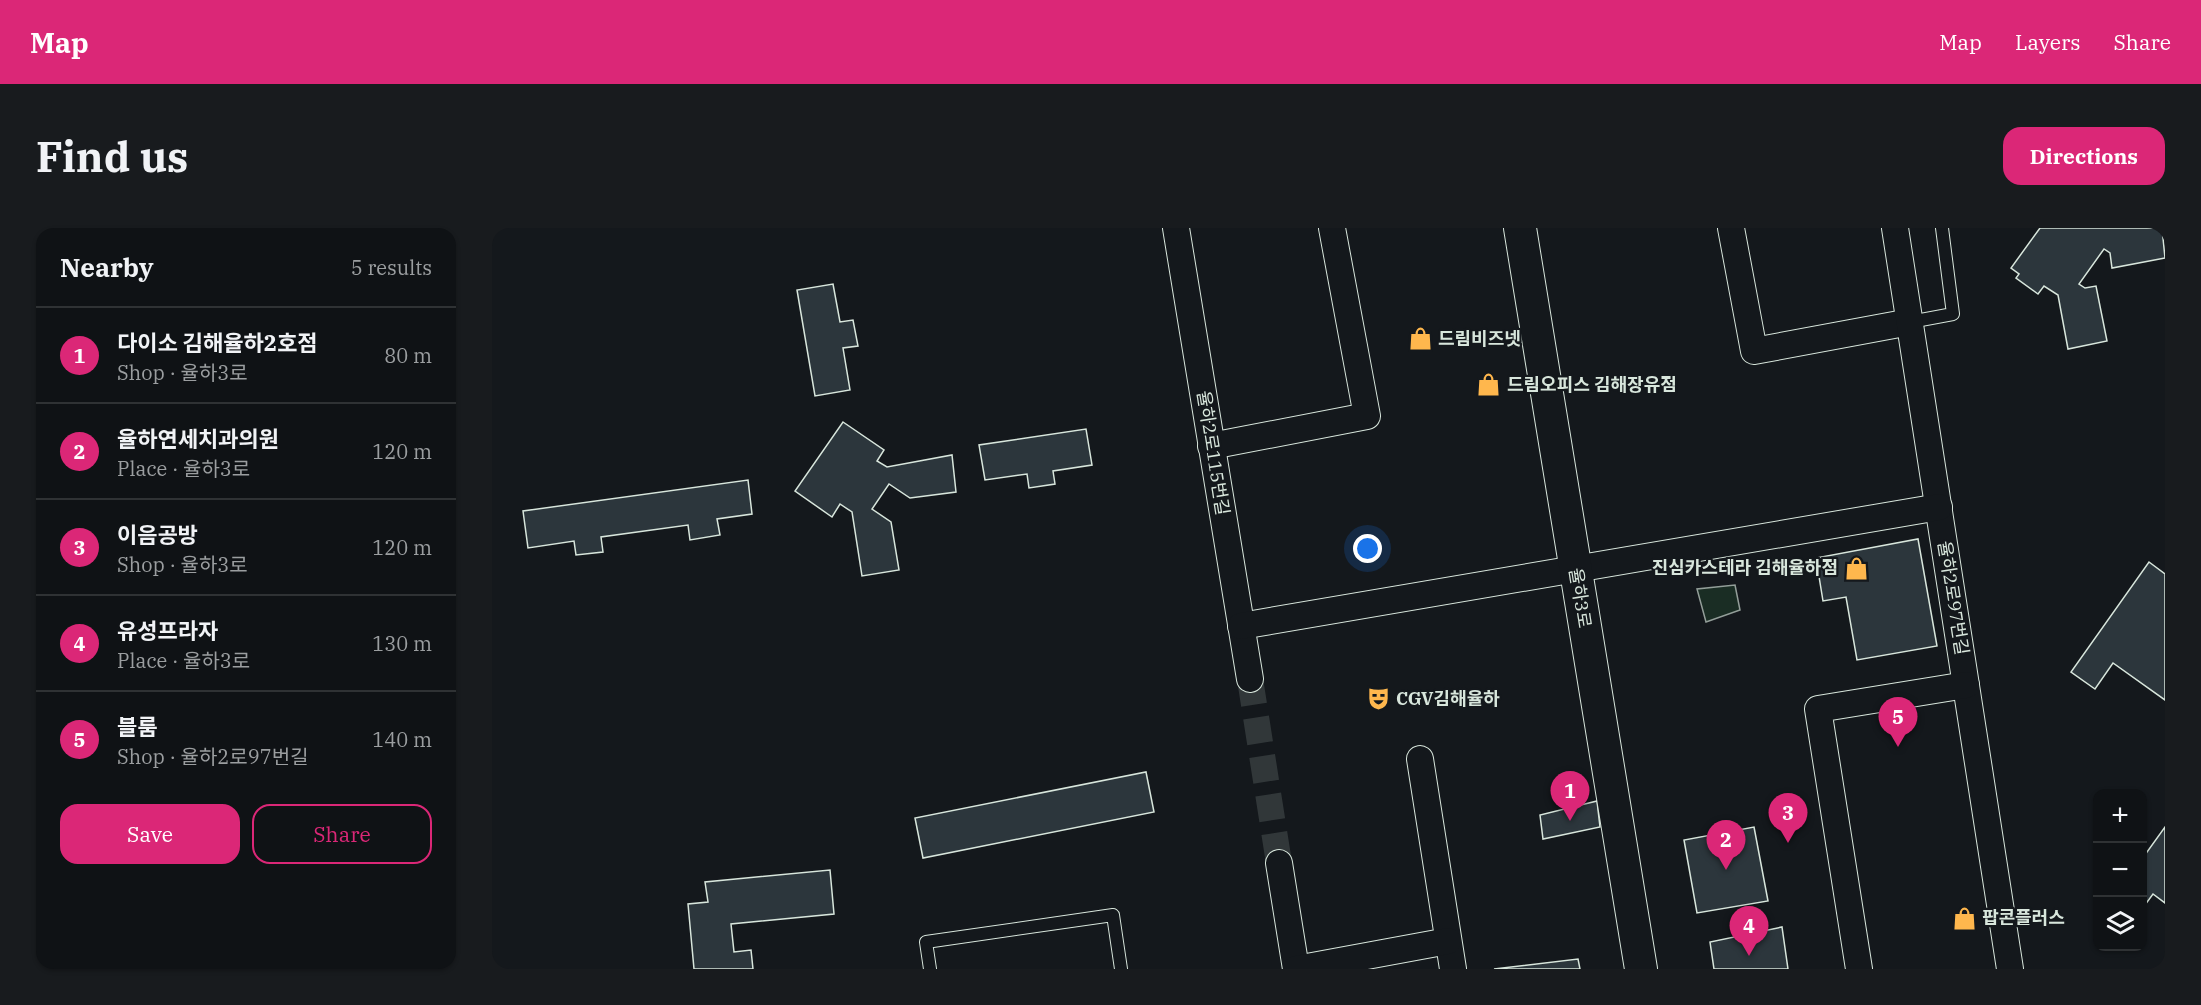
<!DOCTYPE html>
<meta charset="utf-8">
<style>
:root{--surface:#0f1215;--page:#181b1e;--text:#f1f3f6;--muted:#9b9ea0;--line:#2f3234;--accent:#db2777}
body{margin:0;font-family:"IBM Plex Serif","Noto Sans KR",serif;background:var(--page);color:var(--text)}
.controls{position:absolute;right:18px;bottom:18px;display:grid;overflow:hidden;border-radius:12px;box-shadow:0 2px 4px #0004}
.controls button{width:54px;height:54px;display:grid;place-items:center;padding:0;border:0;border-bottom:2px solid var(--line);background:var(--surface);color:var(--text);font:30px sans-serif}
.you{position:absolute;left:876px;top:321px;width:21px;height:21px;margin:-15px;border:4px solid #fff;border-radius:50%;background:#1a73e8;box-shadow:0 0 0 9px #1a73e833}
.badge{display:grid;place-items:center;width:39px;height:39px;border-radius:50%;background:var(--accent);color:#fff;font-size:20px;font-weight:700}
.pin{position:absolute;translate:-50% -50px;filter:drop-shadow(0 2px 3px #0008)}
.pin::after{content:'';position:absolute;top:32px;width:21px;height:18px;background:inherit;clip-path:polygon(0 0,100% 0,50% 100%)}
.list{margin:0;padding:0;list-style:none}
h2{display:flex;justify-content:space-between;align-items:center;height:78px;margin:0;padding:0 24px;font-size:26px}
h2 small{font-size:20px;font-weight:400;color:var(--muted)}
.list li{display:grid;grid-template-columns:39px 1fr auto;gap:18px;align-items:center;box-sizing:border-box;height:96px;padding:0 24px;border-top:2px solid var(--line)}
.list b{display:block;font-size:22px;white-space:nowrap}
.list p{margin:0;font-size:20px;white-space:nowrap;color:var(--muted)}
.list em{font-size:20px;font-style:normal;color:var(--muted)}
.actions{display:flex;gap:12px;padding:18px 24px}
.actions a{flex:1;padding:14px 0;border:2px solid var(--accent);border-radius:18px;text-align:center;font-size:21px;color:var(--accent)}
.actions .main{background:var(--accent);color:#fff}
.icon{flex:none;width:33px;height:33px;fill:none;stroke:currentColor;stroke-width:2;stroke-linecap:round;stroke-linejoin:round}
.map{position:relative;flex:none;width:1673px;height:741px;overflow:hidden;border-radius:18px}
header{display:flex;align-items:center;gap:36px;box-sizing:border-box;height:84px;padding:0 30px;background:var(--accent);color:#fff}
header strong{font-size:28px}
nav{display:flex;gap:33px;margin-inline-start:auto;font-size:21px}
.intro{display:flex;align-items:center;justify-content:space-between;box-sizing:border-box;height:144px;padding:0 36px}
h1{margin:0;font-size:42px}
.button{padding:15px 27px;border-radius:18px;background:var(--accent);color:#fff;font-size:21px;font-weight:700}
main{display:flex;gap:36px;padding:0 36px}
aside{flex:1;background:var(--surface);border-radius:18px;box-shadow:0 2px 4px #0004}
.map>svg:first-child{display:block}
.green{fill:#1a2d24;stroke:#939e99;stroke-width:1.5}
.building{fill:#2c363c;stroke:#d8e6dc;stroke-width:1.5}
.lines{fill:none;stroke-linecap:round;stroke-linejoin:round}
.minor-tunnel{stroke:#313739;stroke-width:26;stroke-dasharray:26 13;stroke-linecap:butt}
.service-casing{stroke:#d8e6dc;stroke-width:14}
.minor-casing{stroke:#d8e6dc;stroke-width:28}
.tertiary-casing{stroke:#d8e6dc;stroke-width:34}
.service{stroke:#14181c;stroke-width:12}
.minor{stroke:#14181c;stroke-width:26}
.tertiary{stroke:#14181c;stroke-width:32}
.labels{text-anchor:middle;stroke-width:4.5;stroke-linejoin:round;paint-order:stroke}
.poi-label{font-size:18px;font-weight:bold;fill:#d8e6dc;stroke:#14181c;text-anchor:start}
.street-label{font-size:18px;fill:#d8e6dc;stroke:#14181c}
</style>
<header>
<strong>Map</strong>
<nav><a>Map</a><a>Layers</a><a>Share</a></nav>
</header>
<div class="intro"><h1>Find us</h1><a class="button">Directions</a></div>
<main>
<aside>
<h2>Nearby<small>5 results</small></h2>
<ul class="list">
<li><span class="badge">1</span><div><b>다이소 김해율하2호점</b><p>Shop · 율하3로</p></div><em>80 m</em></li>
<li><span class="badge">2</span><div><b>율하연세치과의원</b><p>Place · 율하3로</p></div><em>120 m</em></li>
<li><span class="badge">3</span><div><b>이음공방</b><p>Shop · 율하3로</p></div><em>120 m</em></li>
<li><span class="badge">4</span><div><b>유성프라자</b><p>Place · 율하3로</p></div><em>130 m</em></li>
<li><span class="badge">5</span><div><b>블룸</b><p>Shop · 율하2로97번길</p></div><em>140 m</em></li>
</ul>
<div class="actions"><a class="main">Save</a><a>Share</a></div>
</aside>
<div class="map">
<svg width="1673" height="741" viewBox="0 0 1673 741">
<rect width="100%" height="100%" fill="#14181c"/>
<path class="green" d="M1243,357l5,25 -34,12 -9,-33z"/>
<g class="building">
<path d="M1548,0h122l3,30 -53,10 -2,-15 -6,-4 -25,35 6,4 11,-2 11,55 -39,8 -10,-54 -14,-9 -6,8 -22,-16 3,-4 -8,-6z"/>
<path d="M341,56l7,38 13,-2 5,26 -15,2 7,42 -35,6 -18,-106z"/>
<path d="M351,194l41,28 -7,11 10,6 65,-12 4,37 -46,6 -21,-14 -17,25 19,13 8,48 -37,6 -10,-64 -12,-8 -8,13 -37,-26z"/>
<path d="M594,201l6,36 -39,6 2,13 -26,4 -2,-14 -42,6 -6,-35z"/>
<path d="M256,252l4,34 -35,5 3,16 -30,5 -2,-15 -87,12 2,15 -27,3 -2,-14 -46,7 -5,-37z"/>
<path d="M1426,311l19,107 -80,14 -11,-63 -23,4 -7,-43z"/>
<path d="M1657,334l16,12v126l-52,-37 -18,26 -24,-17z"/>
<path d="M654,544l8,40 -231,46 -8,-40z"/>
<path d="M1105,573l3,26 -57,12 -3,-24z"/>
<path d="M1262,599l14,74 -71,12 -13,-73z"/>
<path d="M1673,599v76l-12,-9 -11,15v-50z"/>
<path d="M338,642l4,44 -103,10 3,28 17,-2 2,19h-59l-6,-65 20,-2 -3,-20z"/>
<path d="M1290,699l6,42h-74l-4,-27z"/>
<path d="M1086,731l2,10h-86z"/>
</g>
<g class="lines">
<path class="minor-tunnel" d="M758,451l29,184"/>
<defs>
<g id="service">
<path d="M1418,94l43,-8 -11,-86"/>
<path d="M438,741l-4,-27 187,-27 8,54"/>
</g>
<g id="minor">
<path d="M684,0l74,451"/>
<path d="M1239,0l23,123 156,-29"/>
<path d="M1403,0l115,741"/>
<path d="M719,218l156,-30 -35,-188"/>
<path d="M749,398l698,-119"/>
<path d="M928,531l33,210"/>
<path d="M787,635l17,106"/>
<path d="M804,741l152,-28"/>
<path d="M1367,741l-41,-260 148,-24"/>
</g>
<path id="tertiary" d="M1028,0l121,741"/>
</defs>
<use href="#service" class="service-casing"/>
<use href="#minor" class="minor-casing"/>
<use href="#tertiary" class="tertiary-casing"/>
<use href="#service" class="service"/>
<use href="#minor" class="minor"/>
<use href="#tertiary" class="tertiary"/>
</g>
<defs>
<symbol id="shop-bare" viewBox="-9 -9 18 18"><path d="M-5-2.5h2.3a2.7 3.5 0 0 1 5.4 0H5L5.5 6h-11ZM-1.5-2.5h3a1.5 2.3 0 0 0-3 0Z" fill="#ffb74d" stroke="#14181c" stroke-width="2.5" paint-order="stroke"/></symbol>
<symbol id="theatre-bare" viewBox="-9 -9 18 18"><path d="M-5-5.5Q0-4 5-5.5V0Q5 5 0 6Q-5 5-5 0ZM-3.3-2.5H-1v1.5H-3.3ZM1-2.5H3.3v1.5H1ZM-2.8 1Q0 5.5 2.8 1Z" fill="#ffb74d" stroke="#14181c" stroke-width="2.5" paint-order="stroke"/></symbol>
</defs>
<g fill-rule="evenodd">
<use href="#shop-bare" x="912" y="94" width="33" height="33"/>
<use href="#shop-bare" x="980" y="140" width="33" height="33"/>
<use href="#shop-bare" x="1348" y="324" width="33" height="33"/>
<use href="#theatre-bare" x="870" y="454" width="33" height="33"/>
<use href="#shop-bare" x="1456" y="674" width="33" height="33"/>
</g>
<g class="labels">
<g class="poi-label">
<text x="946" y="117">드림비즈넷</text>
<text x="1015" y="163">드림오피스 김해장유점</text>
<text x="1346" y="346" text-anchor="end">진심카스테라 김해율하점</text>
<text x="904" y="477">CGV김해율하</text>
<text x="1490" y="696">팝콘플러스</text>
</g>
<g class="street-label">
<text transform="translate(721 225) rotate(81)" y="6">율하2로115번길</text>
<text transform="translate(1088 370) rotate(81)" y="6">율하3로</text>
<text transform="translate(1461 370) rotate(81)" y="6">율하2로97번길</text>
</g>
</g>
</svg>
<div class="controls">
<button>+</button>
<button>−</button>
<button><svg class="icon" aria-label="layers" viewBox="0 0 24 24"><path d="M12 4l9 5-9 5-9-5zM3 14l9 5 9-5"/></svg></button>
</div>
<div class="you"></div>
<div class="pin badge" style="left:1078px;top:593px">1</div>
<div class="pin badge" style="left:1234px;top:642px">2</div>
<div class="pin badge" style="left:1296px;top:615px">3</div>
<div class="pin badge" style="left:1257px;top:728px">4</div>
<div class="pin badge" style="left:1406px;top:519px">5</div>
</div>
</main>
